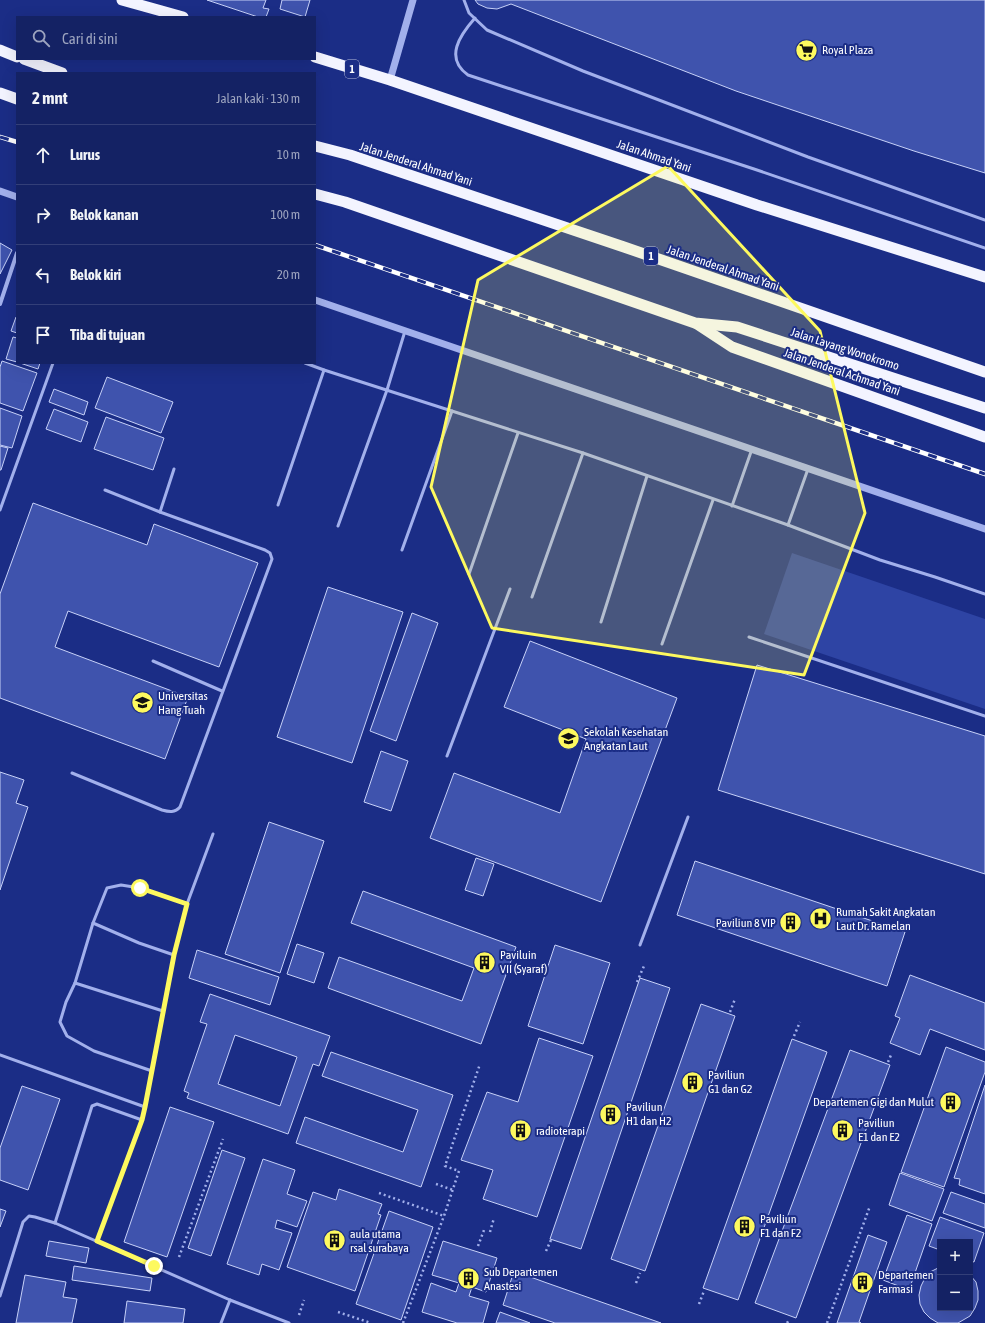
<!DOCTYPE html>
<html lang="id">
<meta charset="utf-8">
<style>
:root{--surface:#142264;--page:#212f6d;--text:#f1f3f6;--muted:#9da4bf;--line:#333f78}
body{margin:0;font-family:"Asap Condensed",sans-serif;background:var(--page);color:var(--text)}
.controls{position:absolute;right:12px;bottom:12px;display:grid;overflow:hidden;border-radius:0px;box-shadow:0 4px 16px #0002}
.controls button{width:36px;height:36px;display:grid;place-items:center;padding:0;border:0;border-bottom:1px solid var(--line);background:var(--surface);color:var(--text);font:20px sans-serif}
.stop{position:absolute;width:12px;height:12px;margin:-9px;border:3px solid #fdf95f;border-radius:50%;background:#fff}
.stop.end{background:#fdf95f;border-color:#fff;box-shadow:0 1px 4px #0008}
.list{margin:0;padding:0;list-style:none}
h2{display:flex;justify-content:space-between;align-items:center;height:52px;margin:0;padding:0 16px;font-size:17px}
h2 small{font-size:13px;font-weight:400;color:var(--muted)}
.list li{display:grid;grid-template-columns:26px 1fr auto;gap:12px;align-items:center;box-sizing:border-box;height:60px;padding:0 16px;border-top:1px solid var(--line)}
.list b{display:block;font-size:15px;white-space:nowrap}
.list em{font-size:13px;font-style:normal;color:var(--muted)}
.icon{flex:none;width:22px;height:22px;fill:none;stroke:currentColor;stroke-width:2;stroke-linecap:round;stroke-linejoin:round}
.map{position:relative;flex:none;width:985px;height:1323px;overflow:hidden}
.search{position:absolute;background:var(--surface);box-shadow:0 4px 16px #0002;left:16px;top:16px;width:300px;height:44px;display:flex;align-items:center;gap:10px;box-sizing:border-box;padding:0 14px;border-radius:0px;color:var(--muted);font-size:15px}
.panel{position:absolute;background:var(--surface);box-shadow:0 4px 16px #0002;left:16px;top:72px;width:300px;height:292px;border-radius:0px}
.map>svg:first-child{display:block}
.green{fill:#2e44a4}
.building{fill:#3f53ad;stroke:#c7d1f8;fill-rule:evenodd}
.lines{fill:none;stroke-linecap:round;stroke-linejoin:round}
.path{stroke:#a2b0ec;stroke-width:2.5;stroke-dasharray:2 3;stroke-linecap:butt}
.service{stroke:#a2b0ec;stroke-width:3}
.minor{stroke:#a2b0ec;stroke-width:4}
.tertiary{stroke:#a2b0ec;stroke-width:7}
.trunk{stroke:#f3f4ff;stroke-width:11}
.rail-casing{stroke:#fff;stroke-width:4.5}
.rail{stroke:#1b2d86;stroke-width:3;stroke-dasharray:9;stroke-linecap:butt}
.route{stroke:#fdf95f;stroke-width:5}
.marked{fill:#fdf95f;fill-opacity:0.2;stroke:#fdf95f;stroke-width:3;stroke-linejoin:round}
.labels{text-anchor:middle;stroke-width:4;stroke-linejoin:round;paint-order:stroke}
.shield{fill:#1b2d86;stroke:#bbc0db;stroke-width:1}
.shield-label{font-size:11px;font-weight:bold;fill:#fff}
.poi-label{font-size:12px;fill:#fff;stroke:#1b2d86;text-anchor:start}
.street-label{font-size:12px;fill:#fff;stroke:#1b2d86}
</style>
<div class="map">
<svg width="985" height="1323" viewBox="0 0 985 1323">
<rect width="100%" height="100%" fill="#1b2d86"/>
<path class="green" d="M792,553l193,66v90l-221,-75z"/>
<g class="building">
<path d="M207,0h59l-3,8 6,1 -3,8h-8z"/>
<path d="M282,0h28l-5,17 -25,-8z"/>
<path d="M475,0h510v173l-71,-22 -178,-60 -225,-87 -14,5 -10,-1 -9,-4z"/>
<path d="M0,243l12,7 -12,24z"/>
<path d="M16,317h1v16l-6,-2z"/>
<path d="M13,337l4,1v24l-11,-3z"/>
<path d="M2,361l35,12 -14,38 -23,-8v-36z"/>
<path d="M20,363h20l-2,6z"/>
<path d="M107,377l66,25 -12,31 -66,-25z"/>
<path d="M54,389l34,13 -4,13 -35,-13z"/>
<path d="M0,408l22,8 -10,32 -12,-3z"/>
<path d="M54,409l34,13 -7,20 -35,-13z"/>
<path d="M106,417l58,21 -11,32 -59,-21z"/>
<path d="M0,446l8,2 -7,22h-1z"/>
<path d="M33,503l114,42 7,-21 104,39 -39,104 -151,-56 -13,36 133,50 -23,62 -165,-61v-104z"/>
<path d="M328,587l75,25 -51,151 -75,-26z"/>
<path d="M412,613l26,10 -42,118 -26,-10z"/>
<path d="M530,641l147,57 -76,204 -171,-64 24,-65 106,40 26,-74 -82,-32z"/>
<path d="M757,665l228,71v138l-267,-84z"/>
<path d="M381,751l27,10 -17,50 -27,-9z"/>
<path d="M0,772l24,8 -8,23 12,4 -28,83z"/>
<path d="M269,822l55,19 -44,132 -55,-19z"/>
<path d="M476,858l18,6 -11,32 -18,-6z"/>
<path d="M695,861l210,71 -18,54 -210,-71z"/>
<path d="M363,891l153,56 -35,97 -153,-56 11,-31 123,44 12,-33 -123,-45z"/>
<path d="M297,944l27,9 -10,30 -27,-9z"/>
<path d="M555,945l55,18 -27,81 -55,-18z"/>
<path d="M197,950l82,27 -9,28 -81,-27z"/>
<path d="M910,975l75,28v47l-55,-21 -10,26 -30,-12 10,-25 -5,-2z"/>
<path d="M640,978l30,10 -89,261 -31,-10z"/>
<path d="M210,994l120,42 -11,30 -6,-2 -25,70 -101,-36 2,-5 -5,-2 23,-67 -7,-2zM235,1035l62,22 -17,49 -62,-22z"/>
<path d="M701,1004l34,12 -90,255 -34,-12z"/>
<path d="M539,1038l54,18 -56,161 -54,-18 10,-29 -32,-10 26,-68 31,10z"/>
<path d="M792,1039l35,13 -89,248 -35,-12z"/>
<path d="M946,1047l39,15v10l-41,115 -43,-15z"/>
<path d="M850,1050l40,15 -94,253 -41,-15z"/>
<path d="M331,1052l122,43 -32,92 -125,-44 9,-26 98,35 15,-42 -96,-34z"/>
<path d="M985,1085v109l-26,-9 1,-6 -6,-1z"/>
<path d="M22,1086l38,13 -32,91 -28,-10v-32z"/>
<path d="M170,1107l44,15 -47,135 -43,-15z"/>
<path d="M222,1150l23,8 -34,98 -23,-8z"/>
<path d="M263,1159l32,11 -8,24 20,7 -10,26 -20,-7 -2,8 17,5 -13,37 -17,-6 -3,11 -32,-11z"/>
<path d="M900,1173l44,16 -12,32 -43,-16z"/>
<path d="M339,1189l43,15 -4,10 3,1 -26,76 -68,-24 26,-75 23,8z"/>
<path d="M951,1192l34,12v24l-42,-15z"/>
<path d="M0,1209l6,2 -6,16z"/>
<path d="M389,1211l44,16 -32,93 -45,-16z"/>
<path d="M907,1215l25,9 -23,66 -26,-10z"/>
<path d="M940,1217l44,16 -10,29 -4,-1v-19h-30v8l-11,-4z"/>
<path d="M868,1235l19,7 -28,80 2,1h-24z"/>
<path d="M49,1241l40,7 -3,15 -40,-7z"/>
<path d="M443,1241l54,17 -11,34 -14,-5 -3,9 20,6 -6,21h-26l-35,-11 9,-29 25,9 3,-9 -27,-8z"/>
<path d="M74,1266l78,12 -2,13 -78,-11z"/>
<path d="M940,1267v41h30v-33l6,7 2,9v9l-3,8 -5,8 -12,7h-20l-8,-5 -6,-6 -4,-8 -1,-9 2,-9 4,-8 5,-6z"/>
<path d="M514,1271l33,12 114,40h-106l-52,-18z"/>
<path d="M25,1275l41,7 -3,15 14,2 -5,24h-56z"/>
<path d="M127,1301l58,8 -2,14h-59z"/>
<path d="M500,1312l30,11h-34z"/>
</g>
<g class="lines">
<g class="path">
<path d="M637,982l7,-16"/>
<path d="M730,1012l5,-13"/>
<path d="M794,1036l6,-14"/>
<path d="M888,1062l3,-7"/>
<path d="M436,1184l17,6"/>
<path d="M379,1193l65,23"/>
<path d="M490,1232l4,-14"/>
<path d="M478,1246l6,-16"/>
<path d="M546,1251l5,-11"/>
<path d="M179,1257l44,-118"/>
<path d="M636,1283l4,-10"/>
<path d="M699,1304l5,-13"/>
<path d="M338,1312l33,11"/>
<path d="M299,1315l5,-15"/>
<path d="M403,1323l41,-107 15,-45 -14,-5 35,-102"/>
<path d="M787,1323l2,-3"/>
<path d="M827,1323l43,-117"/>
</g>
<g class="service">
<path d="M464,0l5,13 18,17 96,41 225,86 177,63"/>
<path d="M475,18c-15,17 -31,40 -7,57l286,94 231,79"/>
<path d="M305,363l19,7 259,83 205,72 92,35 55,17 50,17"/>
<path d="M105,490l55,22"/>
<path d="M278,505l46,-135"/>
<path d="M732,506l20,-57"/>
<path d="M0,510l53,-147"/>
<path d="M788,525l20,-56"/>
<path d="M338,526l49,-136 18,-59"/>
<path d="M402,550l50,-139"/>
<path d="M469,574l49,-141"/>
<path d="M532,597l51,-144"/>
<path d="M601,622l46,-146"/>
<path d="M749,637l236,79"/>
<path d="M662,644l51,-144"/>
<path d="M153,661l69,30"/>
<path d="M447,756l63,-167"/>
<path d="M72,773l90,37c7,2 13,3 18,-3l92,-248 -2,-6 -5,-3 -105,-38 14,-43"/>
<path d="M640,945l48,-128"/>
<path d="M174,955l-35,-12 -46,-20 14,-35 14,-3 19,3 47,16"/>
<path d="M75,983l18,-60"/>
<path d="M0,1055l145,52"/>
<path d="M152,1071l-58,-20 -27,-15 -7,-14 6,-20 9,-19 88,28"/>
<path d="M55,1223l37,-117 5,-2 45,16"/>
<path d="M97,1241l45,-121 10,-49 22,-116 13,-51 26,-70"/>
<path d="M0,1296l23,-74 6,-6 6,1 20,6 175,77 59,23"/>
<path d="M221,1323l9,-23"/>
</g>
<path class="minor" d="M0,304l17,-51"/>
<g class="tertiary">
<path d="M390,80l23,-80"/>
<path d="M0,191l17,6"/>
<path d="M315,300l670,229"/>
</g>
<g class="trunk">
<path d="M122,0l61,17"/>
<path d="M0,50l17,7"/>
<path d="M315,57l75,23 367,125 228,72"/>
<path d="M24,59l38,14"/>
<path d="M0,93l17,6"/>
<path d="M315,146l35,9 274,92 361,125"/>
<path d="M315,194l30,8 350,121 42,4 248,81"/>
<path d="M697,324l35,23 253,90"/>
</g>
<defs>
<g id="rail">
<path d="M0,137l17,5"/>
<path d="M315,245l670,229"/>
</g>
</defs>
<use href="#rail" class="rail-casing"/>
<use href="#rail" class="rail"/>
</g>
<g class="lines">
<path class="route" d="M140,888l47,16 -13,51 -29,152 -3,13 -45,121 57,25"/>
</g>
<path class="marked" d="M668,166l152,165 45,182 -61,162 -312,-47 -61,-141 47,-207z"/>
<defs>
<symbol id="supermarket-disc" viewBox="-11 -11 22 22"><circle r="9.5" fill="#fdf95f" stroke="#1b2d86"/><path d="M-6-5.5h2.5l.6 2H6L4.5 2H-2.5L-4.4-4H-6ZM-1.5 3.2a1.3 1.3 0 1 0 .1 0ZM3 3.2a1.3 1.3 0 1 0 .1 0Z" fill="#111"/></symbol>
<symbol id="university-disc" viewBox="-11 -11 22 22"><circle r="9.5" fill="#fdf95f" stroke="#1b2d86"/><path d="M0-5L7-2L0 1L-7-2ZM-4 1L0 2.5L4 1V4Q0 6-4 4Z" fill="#111"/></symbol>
<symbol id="hospital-disc" viewBox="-11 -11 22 22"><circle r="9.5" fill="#fdf95f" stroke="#1b2d86"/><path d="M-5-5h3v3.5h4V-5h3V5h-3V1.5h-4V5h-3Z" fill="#111"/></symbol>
<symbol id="building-disc" viewBox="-11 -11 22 22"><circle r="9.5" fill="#fdf95f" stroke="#1b2d86"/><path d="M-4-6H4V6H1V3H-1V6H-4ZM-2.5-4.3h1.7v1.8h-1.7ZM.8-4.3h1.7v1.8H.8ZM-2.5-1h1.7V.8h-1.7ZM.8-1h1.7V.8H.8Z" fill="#111"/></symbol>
</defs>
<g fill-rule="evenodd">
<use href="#supermarket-disc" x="794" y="38" width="25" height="25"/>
<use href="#university-disc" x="130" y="690" width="25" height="25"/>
<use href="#university-disc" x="556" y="726" width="25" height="25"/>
<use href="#hospital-disc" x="808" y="906" width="25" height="25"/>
<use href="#building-disc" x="778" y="910" width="25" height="25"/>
<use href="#building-disc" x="472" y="950" width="25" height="25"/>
<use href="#building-disc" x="680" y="1070" width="25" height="25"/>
<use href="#building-disc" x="938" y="1090" width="25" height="25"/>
<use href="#building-disc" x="598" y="1102" width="25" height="25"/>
<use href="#building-disc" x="830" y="1118" width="25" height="25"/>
<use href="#building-disc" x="508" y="1118" width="25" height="25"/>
<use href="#building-disc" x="732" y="1214" width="25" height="25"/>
<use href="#building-disc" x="322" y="1228" width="25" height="25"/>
<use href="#building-disc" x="456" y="1266" width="25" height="25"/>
<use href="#building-disc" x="850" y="1270" width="25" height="25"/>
</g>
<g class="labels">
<g class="shield">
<rect x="345" y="60" width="14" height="18" rx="3"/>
<rect x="644" y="247" width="14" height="18" rx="3"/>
</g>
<g class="shield-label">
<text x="352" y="73">1</text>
<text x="651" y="260">1</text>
</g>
<g class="poi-label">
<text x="822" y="54">Royal Plaza</text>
<text x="158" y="700">Universitas<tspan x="158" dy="14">Hang Tuah</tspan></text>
<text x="584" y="736">Sekolah Kesehatan<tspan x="584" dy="14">Angkatan Laut</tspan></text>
<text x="836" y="916">Rumah Sakit Angkatan<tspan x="836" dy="14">Laut Dr. Ramelan</tspan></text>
<text x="776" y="927" text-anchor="end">Paviliun 8 VIP</text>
<text x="500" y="959">Paviluin<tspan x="500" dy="14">VII (Syaraf)</tspan></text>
<text x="708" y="1079">Paviliun<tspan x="708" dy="14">G1 dan G2</tspan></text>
<text x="934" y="1106" text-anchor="end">Departemen Gigi dan Mulut</text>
<text x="626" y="1111">Paviliun<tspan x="626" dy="14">H1 dan H2</tspan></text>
<text x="858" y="1127">Paviliun<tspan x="858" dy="14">E1 dan E2</tspan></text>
<text x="536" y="1135">radioterapi</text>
<text x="760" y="1223">Paviliun<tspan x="760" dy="14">F1 dan F2</tspan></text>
<text x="350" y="1238">aula utama<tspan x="350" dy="14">rsal surabaya</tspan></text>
<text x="484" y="1276">Sub Departemen<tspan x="484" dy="14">Anastesi</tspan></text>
<text x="878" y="1279">Departemen<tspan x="878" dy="14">Farmasi</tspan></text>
</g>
<g class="street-label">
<text transform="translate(654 156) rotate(19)" y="4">Jalan Ahmad Yani</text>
<text transform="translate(416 164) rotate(18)" y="4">Jalan Jenderal Ahmad Yani</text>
<text transform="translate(723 268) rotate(19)" y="4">Jalan Jenderal Ahmad Yani</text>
<text transform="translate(845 349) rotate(18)" y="4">Jalan Layang Wonokromo</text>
<text transform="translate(842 372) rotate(19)" y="4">Jalan Jenderal Achmad Yani</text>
</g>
</g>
</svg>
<div class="controls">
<button>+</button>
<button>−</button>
</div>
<div class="stop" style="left:140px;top:888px"></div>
<div class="stop end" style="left:154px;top:1266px"></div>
<div class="search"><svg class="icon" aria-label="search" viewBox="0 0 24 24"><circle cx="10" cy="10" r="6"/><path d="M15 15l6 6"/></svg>Cari di sini</div>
<section class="panel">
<h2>2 mnt<small>Jalan kaki · 130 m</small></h2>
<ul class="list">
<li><svg class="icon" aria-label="ahead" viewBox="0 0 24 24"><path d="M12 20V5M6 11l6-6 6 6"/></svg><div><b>Lurus</b></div><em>10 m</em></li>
<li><svg class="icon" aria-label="right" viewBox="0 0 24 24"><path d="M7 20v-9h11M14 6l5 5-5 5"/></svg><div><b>Belok kanan</b></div><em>100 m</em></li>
<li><svg class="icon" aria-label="left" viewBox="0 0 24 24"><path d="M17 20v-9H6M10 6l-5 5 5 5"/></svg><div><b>Belok kiri</b></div><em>20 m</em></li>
<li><svg class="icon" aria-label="arrive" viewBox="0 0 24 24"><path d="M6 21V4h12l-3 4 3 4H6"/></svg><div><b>Tiba di tujuan</b></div></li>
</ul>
</section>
</div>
